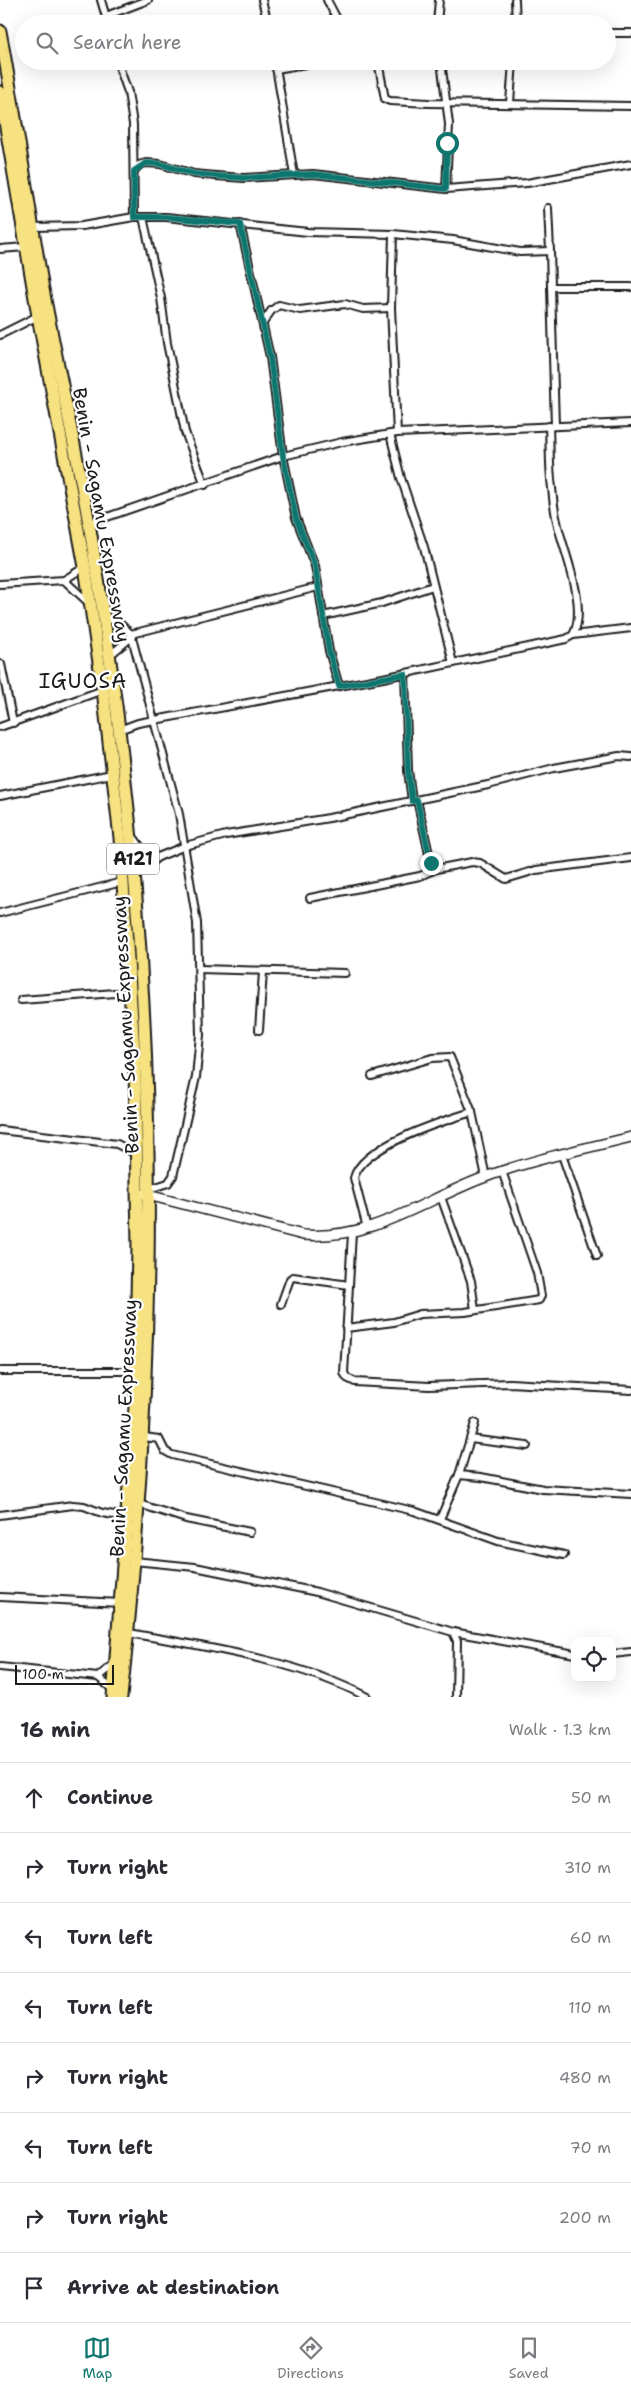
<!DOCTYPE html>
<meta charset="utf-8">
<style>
:root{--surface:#fff;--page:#f7f7f7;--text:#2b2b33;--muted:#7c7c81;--line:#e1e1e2;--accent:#0f766e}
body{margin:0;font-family:"Shantell Sans",sans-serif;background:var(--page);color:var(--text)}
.controls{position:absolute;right:15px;bottom:15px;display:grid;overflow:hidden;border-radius:10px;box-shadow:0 5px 20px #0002}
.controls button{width:45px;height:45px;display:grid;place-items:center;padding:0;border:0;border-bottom:1px solid var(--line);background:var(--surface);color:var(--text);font:25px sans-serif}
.scale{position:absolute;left:15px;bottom:12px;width:99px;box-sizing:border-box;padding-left:5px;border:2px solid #1c1c1c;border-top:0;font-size:14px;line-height:18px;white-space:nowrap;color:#1c1c1c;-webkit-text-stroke:4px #fff;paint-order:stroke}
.stop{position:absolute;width:15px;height:15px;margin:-11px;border:4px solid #0f766e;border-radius:50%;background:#fff}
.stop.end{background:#0f766e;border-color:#fff;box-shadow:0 1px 5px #0008}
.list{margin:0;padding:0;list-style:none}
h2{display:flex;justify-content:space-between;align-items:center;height:65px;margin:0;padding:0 20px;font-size:21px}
h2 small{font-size:16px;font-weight:400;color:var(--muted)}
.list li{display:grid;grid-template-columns:32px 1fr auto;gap:15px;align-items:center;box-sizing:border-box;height:70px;padding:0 20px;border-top:1px solid var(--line)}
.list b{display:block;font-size:19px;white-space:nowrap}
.list em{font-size:16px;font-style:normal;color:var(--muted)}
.icon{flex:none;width:28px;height:28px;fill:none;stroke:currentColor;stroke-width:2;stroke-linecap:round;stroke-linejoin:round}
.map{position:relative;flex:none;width:631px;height:1697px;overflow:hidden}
.search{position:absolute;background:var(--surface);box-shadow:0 5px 20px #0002;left:15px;right:15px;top:15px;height:55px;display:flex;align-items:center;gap:12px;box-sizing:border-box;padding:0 18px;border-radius:28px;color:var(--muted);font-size:19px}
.sheet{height:625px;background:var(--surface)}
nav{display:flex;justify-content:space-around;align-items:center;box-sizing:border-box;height:70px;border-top:1px solid var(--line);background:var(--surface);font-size:14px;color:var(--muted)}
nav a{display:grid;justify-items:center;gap:2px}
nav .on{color:var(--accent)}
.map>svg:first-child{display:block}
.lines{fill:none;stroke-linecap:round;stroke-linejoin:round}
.street-casing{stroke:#1c1c1c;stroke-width:10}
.secondary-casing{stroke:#1c1c1c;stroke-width:12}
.highway-casing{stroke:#1c1c1c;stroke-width:15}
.street{stroke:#fff;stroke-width:6}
.secondary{stroke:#fff;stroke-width:9}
.highway{stroke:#f7e281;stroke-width:11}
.route{stroke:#0f766e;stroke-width:6}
.labels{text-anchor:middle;stroke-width:4.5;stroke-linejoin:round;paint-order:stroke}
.shield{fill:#fff;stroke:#606060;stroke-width:1}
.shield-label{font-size:18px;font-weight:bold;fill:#1c1c1c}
.street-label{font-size:19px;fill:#1c1c1c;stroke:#fff}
.quarter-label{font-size:21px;letter-spacing:1px;fill:#1c1c1c;stroke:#fff}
</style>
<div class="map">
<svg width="631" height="1697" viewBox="0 0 631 1697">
<rect width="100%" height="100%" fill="#fff"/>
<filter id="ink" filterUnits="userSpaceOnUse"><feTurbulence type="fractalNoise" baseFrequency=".02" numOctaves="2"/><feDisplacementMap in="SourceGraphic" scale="10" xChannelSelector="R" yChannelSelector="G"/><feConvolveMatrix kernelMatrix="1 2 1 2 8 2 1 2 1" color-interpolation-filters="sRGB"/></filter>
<g filter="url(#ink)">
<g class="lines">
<defs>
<g id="street">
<path d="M101,0l7,24"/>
<path d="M262,0l6,24"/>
<path d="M327,0l9,17"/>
<path d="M515,0l1,24"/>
<path d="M106,16l42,-16"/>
<path d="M437,24l2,-24"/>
<path d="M607,33h24"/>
<path d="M117,61l11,31 5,32 1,93"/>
<path d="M275,61l19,114"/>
<path d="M378,61l7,38 5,2 39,2 202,3"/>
<path d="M441,61l8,63 -3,65"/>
<path d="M276,69l48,-8"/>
<path d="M510,103l3,-42"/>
<path d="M134,171l5,-6 7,-2 14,1 34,10 22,2 28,2 69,-4 133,15 81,-6 104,-19"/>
<path d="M548,208l2,43"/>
<path d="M143,217l18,81 6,45 18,89 20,53"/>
<path d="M240,224l30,133 13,99 13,62 19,48 14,85 10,35"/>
<path d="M33,227l49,-1 52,-9h32l142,15 85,2 60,6 67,12 30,-1 5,175"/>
<path d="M393,234l-2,74 6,125"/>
<path d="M0,249l26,-2"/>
<path d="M551,287h80"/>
<path d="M263,323l8,-12 8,-6 21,5 45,-6 18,5 28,-1"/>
<path d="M0,335l38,-19"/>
<path d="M390,434l11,44 23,69 29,116"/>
<path d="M87,524l196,-68 59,-14 55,-9 234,-10"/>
<path d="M64,580l25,23"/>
<path d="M0,584l64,-4 21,-13"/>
<path d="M323,616l59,-13 51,-17"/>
<path d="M103,617l15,5 13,12 48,180 18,109 3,112 -4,42 -23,99 -5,7 -19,6"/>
<path d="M573,635l58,-7"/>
<path d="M109,656l18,-15 4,-7 187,-47"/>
<path d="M1,664l12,59"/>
<path d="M405,673l3,97 4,31"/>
<path d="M0,727l103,-37"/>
<path d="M119,730l19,-7 245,-45 183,-39 7,-4c15,-28 -8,-80 -15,-109 -3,-12 -5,-25 -6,-38 -3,-20 -2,-41 -3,-62"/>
<path d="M0,796l112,-22"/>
<path d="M417,800l14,63 5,6 36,-7 8,1 26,16 30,-9 95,-12"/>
<path d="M132,835l13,18 13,4"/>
<path d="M134,876l24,-19 27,-11 41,-11 103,-17 159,-33 66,-17 65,-12 12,1"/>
<path d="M310,898l110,-22 16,-7"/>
<path d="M0,913l122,-31"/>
<path d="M199,969l146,4"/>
<path d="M21,1000l108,-8"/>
<path d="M259,1030l4,-58"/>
<path d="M372,1076l60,-18 18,-1 22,55 14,65"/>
<path d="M0,1130l117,14 19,10"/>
<path d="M562,1155l35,101"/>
<path d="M441,1197l30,84 4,29"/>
<path d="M367,1228l-13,-50c7,-32 89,-57 118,-66"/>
<path d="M352,1233l-8,140 3,5 8,4 74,4 81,-3 121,7"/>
<path d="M281,1304l9,-25 3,-2 56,8"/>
<path d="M346,1328l48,-6 26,-8 45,-2 74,-12 2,-4 -4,-23 -35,-102"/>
<path d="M0,1371h135"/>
<path d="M144,1437l15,2 6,12 7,4 242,56 84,30 66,14"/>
<path d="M470,1439l57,7"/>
<path d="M459,1475l22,2 62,12 88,5"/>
<path d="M139,1504l47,15 64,13"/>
<path d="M0,1515l73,-10 11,1 18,7 24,4"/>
<path d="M440,1519l19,-44 16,-52"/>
<path d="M134,1561l61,6 122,25 136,40 122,22"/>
<path d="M0,1597l121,6"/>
<path d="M124,1632c80,15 171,27 243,65"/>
<path d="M453,1632l4,9 -1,56"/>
<path d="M612,1654l19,-2"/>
<path d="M0,1667l98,10 15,13"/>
<path d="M98,1677l16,-13"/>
</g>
<path id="secondary" d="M144,1194l159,41c72,5 121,-36 185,-59 46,-17 96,-27 143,-39"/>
<g id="highway">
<path d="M0,31c16,86 28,172 43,258 15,80 33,160 47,240 19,114 34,228 44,343 24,275 17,551 -13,825"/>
<path d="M0,92l38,224 47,251 18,123 17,148 15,228 3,181 -3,160 -22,290"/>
</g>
</defs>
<use href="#street" class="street-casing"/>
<use href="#secondary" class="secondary-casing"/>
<use href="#highway" class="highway-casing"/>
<use href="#street" class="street"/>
<use href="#secondary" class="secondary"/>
<use href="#highway" class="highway"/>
</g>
</g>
<g class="lines" filter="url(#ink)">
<path class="route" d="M431,863l-14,-63 -5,1 -4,-31 -3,-96 -66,12 -10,-35 -14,-85 -19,-48 -13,-62 -13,-99 -30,-133 -74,-7h-32v-46l12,-8 14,1 34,10 22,2 28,2 69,-4 133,15 1,-46"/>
</g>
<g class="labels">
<rect class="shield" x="107" y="843.5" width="52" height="31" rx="4"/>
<g class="shield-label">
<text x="133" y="865">A121</text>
</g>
<g class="street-label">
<text transform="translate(102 515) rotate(80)" y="7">Benin - Sagamu Expressway</text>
<text transform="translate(125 1025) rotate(-93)" y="7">Benin - Sagamu Expressway</text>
<text transform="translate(123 1428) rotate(-87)" y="7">Benin - Sagamu Expressway</text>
</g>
<g class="quarter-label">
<text x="83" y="688">IGUOSA</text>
</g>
</g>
</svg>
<div class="controls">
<button><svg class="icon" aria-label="locate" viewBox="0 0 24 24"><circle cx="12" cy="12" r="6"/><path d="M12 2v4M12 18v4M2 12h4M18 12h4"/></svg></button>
</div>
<div class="scale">100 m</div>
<div class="stop" style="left:447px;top:143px"></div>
<div class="stop end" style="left:431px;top:863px"></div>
<div class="search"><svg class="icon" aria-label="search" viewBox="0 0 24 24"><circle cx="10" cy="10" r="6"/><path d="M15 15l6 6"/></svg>Search here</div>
</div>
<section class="sheet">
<h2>16 min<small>Walk · 1.3 km</small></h2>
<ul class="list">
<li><svg class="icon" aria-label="ahead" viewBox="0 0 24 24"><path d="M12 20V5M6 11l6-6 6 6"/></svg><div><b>Continue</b></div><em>50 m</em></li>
<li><svg class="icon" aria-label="right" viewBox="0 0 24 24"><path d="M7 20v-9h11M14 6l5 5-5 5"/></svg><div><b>Turn right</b></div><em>310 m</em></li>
<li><svg class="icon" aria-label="left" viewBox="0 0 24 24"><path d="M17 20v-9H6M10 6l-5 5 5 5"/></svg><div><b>Turn left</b></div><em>60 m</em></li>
<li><svg class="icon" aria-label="left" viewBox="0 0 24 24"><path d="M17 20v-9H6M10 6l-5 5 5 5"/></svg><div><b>Turn left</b></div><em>110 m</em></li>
<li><svg class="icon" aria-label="right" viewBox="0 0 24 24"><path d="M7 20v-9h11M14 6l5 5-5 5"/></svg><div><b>Turn right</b></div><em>480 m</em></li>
<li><svg class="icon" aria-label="left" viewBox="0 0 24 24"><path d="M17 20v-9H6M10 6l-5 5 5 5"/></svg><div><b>Turn left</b></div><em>70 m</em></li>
<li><svg class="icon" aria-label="right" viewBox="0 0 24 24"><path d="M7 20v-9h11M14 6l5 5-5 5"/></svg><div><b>Turn right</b></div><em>200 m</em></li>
<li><svg class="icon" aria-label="arrive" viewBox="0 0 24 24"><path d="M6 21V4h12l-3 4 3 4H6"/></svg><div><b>Arrive at destination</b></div></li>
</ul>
</section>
<nav>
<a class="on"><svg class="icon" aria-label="map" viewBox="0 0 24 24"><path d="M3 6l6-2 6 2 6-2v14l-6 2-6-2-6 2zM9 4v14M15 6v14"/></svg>Map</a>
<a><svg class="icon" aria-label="directions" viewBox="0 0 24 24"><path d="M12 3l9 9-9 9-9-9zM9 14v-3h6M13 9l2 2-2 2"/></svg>Directions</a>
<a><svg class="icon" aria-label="saved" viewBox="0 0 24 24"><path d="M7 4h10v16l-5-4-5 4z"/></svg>Saved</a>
</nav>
